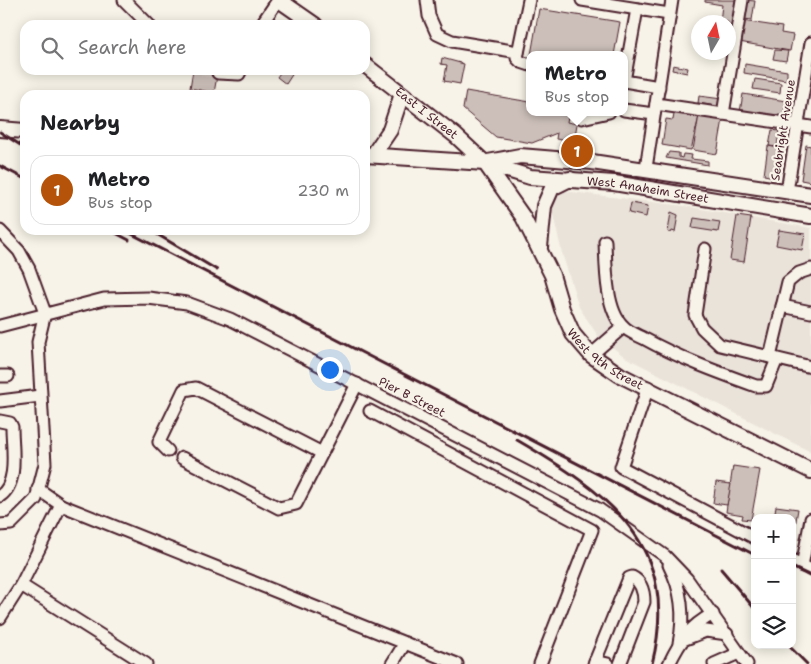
<!DOCTYPE html>
<meta charset="utf-8">
<style>
:root{--surface:#fff;--page:#f2f2f2;--text:#202124;--muted:#757577;--line:#e0e0e0;--accent:#b45309}
body{margin:0;font-family:"Shantell Sans",sans-serif;background:var(--page);color:var(--text)}
.controls{position:absolute;right:15px;bottom:15px;display:grid;overflow:hidden;border-radius:10px;box-shadow:0 2px 12px #0003}
.controls button{width:45px;height:45px;display:grid;place-items:center;padding:0;border:0;border-bottom:1px solid var(--line);background:var(--surface);color:var(--text);font:25px sans-serif}
.compass{position:absolute;left:691px;top:15px;width:45px;height:45px;border-radius:50%;background:var(--surface);box-shadow:0 2px 12px #0003;rotate:9deg}
.you{position:absolute;left:329px;top:369px;width:18px;height:18px;margin:-12px;border:4px solid #fff;border-radius:50%;background:#1a73e8;box-shadow:0 0 0 8px #1a73e833}
.badge{display:grid;place-items:center;width:32px;height:32px;border-radius:50%;background:var(--accent);color:#fff;font-size:16px;font-weight:700}
.pin{position:absolute;translate:-50% -50%;border:2px solid #fff;box-shadow:0 1px 5px #0006}
.popup{position:absolute;left:526px;top:51px;width:102px;height:65px;box-sizing:border-box;display:grid;place-content:center;border-radius:10px;background:var(--surface);filter:drop-shadow(0 1px 4px #0005);font-size:16px;white-space:nowrap;color:var(--muted)}
.popup b{font-size:19px;color:var(--text)}
.popup::after{content:'';position:absolute;left:50%;top:100%;margin-left:-10px;border:10px solid transparent;border-top-color:var(--surface)}
.list{margin:0;padding:0;list-style:none}
h2{display:flex;justify-content:space-between;align-items:center;height:65px;margin:0;padding:0 20px;font-size:21px}
h2 small{font-size:16px;font-weight:400;color:var(--muted)}
.list li{display:grid;grid-template-columns:32px 1fr auto;gap:15px;align-items:center;box-sizing:border-box;height:70px;margin:0 10px 10px;padding:0 10px;border:1px solid var(--line);border-radius:15px}
.list b{display:block;font-size:19px;white-space:nowrap}
.list p{margin:0;font-size:16px;white-space:nowrap;color:var(--muted)}
.list em{font-size:16px;font-style:normal;color:var(--muted)}
.icon{flex:none;width:28px;height:28px;fill:none;stroke:currentColor;stroke-width:2;stroke-linecap:round;stroke-linejoin:round}
.map{position:relative;flex:none;width:811px;height:664px;overflow:hidden}
.search{position:absolute;background:var(--surface);box-shadow:0 2px 12px #0003;left:20px;top:20px;width:350px;height:55px;display:flex;align-items:center;gap:12px;box-sizing:border-box;padding:0 18px;border-radius:15px;color:var(--muted);font-size:19px}
.panel{position:absolute;background:var(--surface);box-shadow:0 2px 12px #0003;left:20px;top:90px;width:350px;height:145px;border-radius:15px}
.map>svg:first-child{display:block}
.built{fill:#eae3da}
.building{fill:#ccbfb9;stroke:#4a1f2b}
.lines{fill:none;stroke-linecap:round;stroke-linejoin:round}
.minor-tunnel{stroke:#d4c9c2;stroke-width:11;stroke-dasharray:11 5.5;stroke-linecap:butt}
.minor-casing{stroke:#4a1f2b;stroke-width:15}
.major-casing{stroke:#4a1f2b;stroke-width:18}
.minor{stroke:#f7f3e8;stroke-width:11}
.major{stroke:#f7f3e8;stroke-width:14}
.rail{stroke:#4a1f2b;stroke-width:3}
.labels{text-anchor:middle;stroke-width:4.5;stroke-linejoin:round;paint-order:stroke}
.street-label{font-size:12px;fill:#4a1f2b;stroke:#f7f3e8}
</style>
<div class="map">
<svg width="811" height="664" viewBox="0 0 811 664">
<rect width="100%" height="100%" fill="#f7f3e8"/>
<filter id="ink" filterUnits="userSpaceOnUse"><feTurbulence type="fractalNoise" baseFrequency=".02" numOctaves="2"/><feDisplacementMap in="SourceGraphic" scale="10" xChannelSelector="R" yChannelSelector="G"/><feConvolveMatrix kernelMatrix="1 2 1 2 8 2 1 2 1" color-interpolation-filters="sRGB"/></filter>
<g filter="url(#ink)">
<path class="built" d="M564,191l120,15 127,22v224l-186,-95 -27,-21 -19,-29 -17,-54 -11,-47z"/>
<g class="building">
<path d="M705,0h36l-8,29h-5v-7h-8l2,-17 -17,-3z"/>
<path d="M747,0l8,1 -3,19 -8,-1z"/>
<path d="M539,9l81,13 -6,33h-83z"/>
<path d="M742,21l40,6 -1,6 12,2 -3,16 -51,-9z"/>
<path d="M775,50l13,1 -2,10 -13,-2z"/>
<path d="M442,58l22,6 -4,20 -16,-3 3,-16 -6,-1z"/>
<path d="M745,64l42,7v6l-1,3 -42,-7z"/>
<path d="M673,65l15,3 -1,5 -15,-3z"/>
<path d="M193,70h25l-4,23 -24,-5z"/>
<path d="M282,70h13l-9,14 -9,-7z"/>
<path d="M755,79l26,4 -1,10 -27,-4z"/>
<path d="M466,91l64,11v10h39l-2,10 10,2 -3,18 -18,-3 1,-6 -25,10 -36,-6 -33,-28z"/>
<path d="M743,94l43,7 -3,17 -43,-6z"/>
<path d="M699,96l23,3 -2,8 -22,-4z"/>
<path d="M675,108l25,4 -9,38 -29,-5 4,-26 7,1z"/>
<path d="M699,115l24,4 -6,35 -24,-4z"/>
<path d="M772,130l7,1 -2,16 -8,-1z"/>
<path d="M806,145l5,1v36l-10,-2z"/>
<path d="M768,146l11,2 -5,29 -10,-2z"/>
<path d="M669,152l10,1v4l3,1 1,-4 9,1 -1,4 17,2v4l-42,-7z"/>
<path d="M631,203l17,3 -2,11 -17,-4z"/>
<path d="M671,212l7,3 -3,17 -3,-1 -1,2 -3,-1z"/>
<path d="M737,216l14,2 -7,44 -14,-2z"/>
<path d="M694,218l26,4 -2,10 -26,-4z"/>
<path d="M779,230l26,4 -3,16 -26,-5z"/>
<path d="M733,466l27,4 -9,50 -9,-1 1,-4 -17,-3z"/>
<path d="M716,482l15,2 -4,21 -14,-2z"/>
<path d="M776,506l22,3 -6,35v-26h-18z"/>
</g>
<g class="lines">
<path class="minor-tunnel" d="M202,70l16,3"/>
<defs>
<g id="minor">
<path d="M124,0l25,25"/>
<path d="M427,0l2,16 8,18 15,7 66,11"/>
<path d="M529,0l-12,58 4,4 9,3"/>
<path d="M582,0l87,14"/>
<path d="M261,25l17,-25"/>
<path d="M218,73l21,1 2,-4"/>
<path d="M624,81l13,-72"/>
<path d="M624,81l35,6"/>
<path d="M656,104l155,23"/>
<path d="M624,110l30,4"/>
<path d="M723,114l19,-114"/>
<path d="M582,118l27,-6"/>
<path d="M646,168l26,-168"/>
<path d="M787,191l24,-148"/>
<path d="M0,231l19,20 10,18 16,44"/>
<path d="M605,241c1,23 0,68 18,85 4,5 14,9 20,12 36,20 74,34 113,48h10l11,-27"/>
<path d="M705,249l-10,66 7,13 18,17 91,22"/>
<path d="M782,306l29,6"/>
<path d="M0,326l104,-27 44,-1 39,5 43,16 370,191 65,46 22,23 60,85"/>
<path d="M591,355l32,-28"/>
<path d="M770,357l18,-75 11,-9 12,-4"/>
<path d="M0,376h8"/>
<path d="M648,387l-27,80 134,71"/>
<path d="M0,401l40,-5"/>
<path d="M370,411l222,119 -52,134"/>
<path d="M0,421l10,2 2,4c0,21 7,56 -12,69"/>
<path d="M168,451l-9,-9 25,-52 12,-2 126,65 -26,51 -17,4 -97,-50"/>
<path d="M322,453l35,-69"/>
<path d="M38,489l23,16 396,159"/>
<path d="M0,525l11,-1 25,-25 9,-35 -7,-122 7,-29"/>
<path d="M792,560l19,10"/>
<path d="M669,565c13,25 16,50 10,78"/>
<path d="M802,566l9,-47"/>
<path d="M21,585l125,79"/>
<path d="M0,618l21,-33 40,-80"/>
<path d="M683,640l23,-9 21,3"/>
<path d="M595,661l13,3"/>
<path d="M392,664l13,-21"/>
<path d="M594,664l35,-86 3,-1c10,5 12,15 12,25l-24,62"/>
<path d="M669,664c11,-23 21,-38 44,-50"/>
<path d="M714,664l25,-11"/>
</g>
<g id="major">
<path d="M279,0l36,25"/>
<path id="s1" d="M365,65l91,71 29,27 38,54 29,58 10,34 11,25 18,21 29,20 191,96"/>
<path d="M0,129l25,2"/>
<path id="s2" d="M365,155l120,8 45,14 84,6 197,33"/>
<path d="M373,155l17,-25 12,-36"/>
<path d="M488,162l32,-6 72,6 219,33"/>
<path d="M540,247l4,-41 8,-18 18,-9"/>
</g>
</defs>
<use href="#minor" class="minor-casing"/>
<use href="#major" class="major-casing"/>
<use href="#minor" class="minor"/>
<use href="#major" class="major"/>
<g class="rail">
<path d="M0,132l25,16"/>
<path d="M0,166l25,13"/>
<path d="M110,230l19,10"/>
<path d="M124,230l631,325"/>
<path d="M150,230l67,40"/>
<path d="M517,440c91,53 165,105 135,224"/>
<path d="M792,567l19,9"/>
<path d="M721,569l34,40"/>
<path d="M788,645l19,19"/>
</g>
</g>
</g>
<g class="labels">
<g class="street-label">
<text dy="4" stroke="none"><textPath href="#s1" startOffset="78">East I Street</textPath></text>
<text transform="translate(783 130) rotate(-81)" y="4">Seabright Avenue</text>
<text dy="4" stroke="none"><textPath href="#s2" startOffset="286">West Anaheim Street</textPath></text>
<text dy="4" stroke="none"><textPath href="#s1" startOffset="390">West 9th Street</textPath></text>
<text transform="translate(412 397) rotate(27)" y="4">Pier B Street</text>
</g>
</g>
</svg>
<div class="controls">
<button>+</button>
<button>−</button>
<button><svg class="icon" aria-label="layers" viewBox="0 0 24 24"><path d="M12 4l9 5-9 5-9-5zM3 14l9 5 9-5"/></svg></button>
</div>
<svg class="compass" viewBox="-18 -18 36 36"><path d="M0-13l5 13h-10z" fill="#e53935"/><path d="M0 13l5-13h-10z" fill="#757577"/></svg>
<div class="you"></div>
<div class="pin badge" style="left:577px;top:151px">1</div>
<div class="popup"><b>Metro</b>Bus stop</div>
<div class="search"><svg class="icon" aria-label="search" viewBox="0 0 24 24"><circle cx="10" cy="10" r="6"/><path d="M15 15l6 6"/></svg>Search here</div>
<section class="panel">
<h2>Nearby<small></small></h2>
<ul class="list">
<li><span class="badge">1</span><div><b>Metro</b><p>Bus stop</p></div><em>230 m</em></li>
</ul>
</section>
</div>
